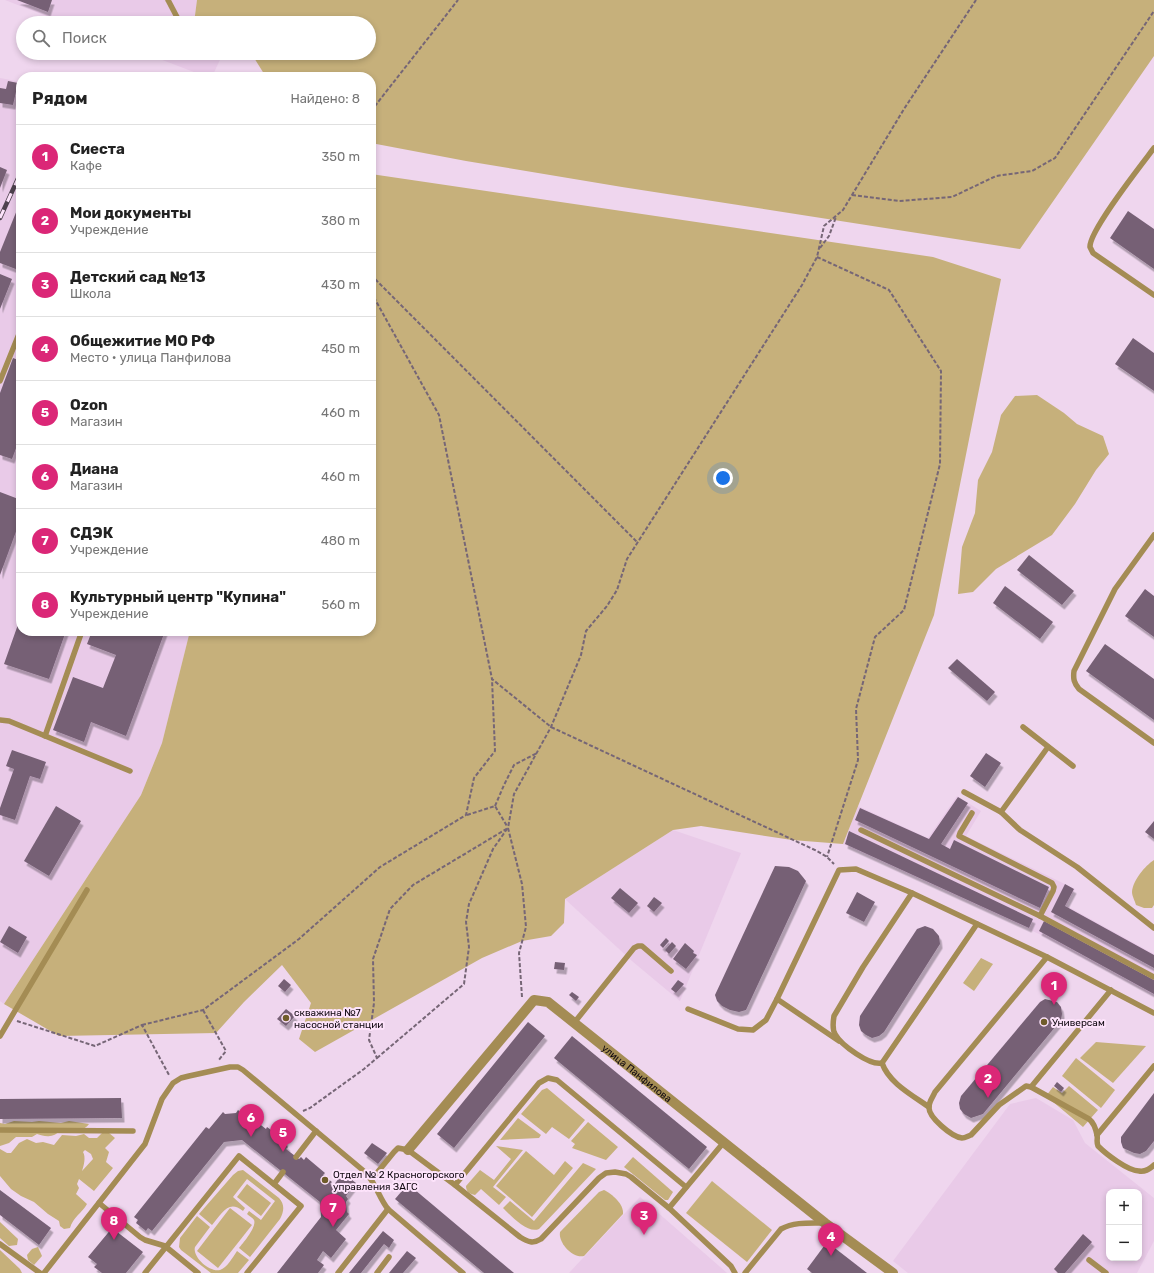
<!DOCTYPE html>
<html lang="ru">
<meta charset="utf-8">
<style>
:root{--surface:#fff;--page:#f6f6f6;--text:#222;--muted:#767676;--line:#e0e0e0;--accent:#db2777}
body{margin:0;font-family:Rubik,sans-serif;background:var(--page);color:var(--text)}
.controls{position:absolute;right:12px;bottom:12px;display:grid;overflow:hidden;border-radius:8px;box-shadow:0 2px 6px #0003}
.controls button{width:36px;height:36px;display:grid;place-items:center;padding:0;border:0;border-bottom:1px solid var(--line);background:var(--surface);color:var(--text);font:20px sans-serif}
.you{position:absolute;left:723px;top:478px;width:14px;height:14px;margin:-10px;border:3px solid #fff;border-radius:50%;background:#1a73e8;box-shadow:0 0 0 6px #1a73e833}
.badge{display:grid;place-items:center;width:26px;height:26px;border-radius:50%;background:var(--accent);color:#fff;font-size:13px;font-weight:700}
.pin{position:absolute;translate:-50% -33px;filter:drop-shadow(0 1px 2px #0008)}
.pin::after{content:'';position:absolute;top:21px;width:14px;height:12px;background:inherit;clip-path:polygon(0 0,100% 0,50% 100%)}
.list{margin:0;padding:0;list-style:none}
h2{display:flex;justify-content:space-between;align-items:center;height:52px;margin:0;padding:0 16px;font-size:17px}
h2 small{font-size:13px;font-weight:400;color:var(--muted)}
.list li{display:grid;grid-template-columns:26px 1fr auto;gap:12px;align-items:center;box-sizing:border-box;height:64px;padding:0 16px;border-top:1px solid var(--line)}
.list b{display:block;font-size:15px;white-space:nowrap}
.list p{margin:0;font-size:13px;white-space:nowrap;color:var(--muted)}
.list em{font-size:13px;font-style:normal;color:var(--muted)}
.icon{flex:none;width:22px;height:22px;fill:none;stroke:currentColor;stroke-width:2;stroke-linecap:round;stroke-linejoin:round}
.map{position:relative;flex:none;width:1154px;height:1273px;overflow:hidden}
.search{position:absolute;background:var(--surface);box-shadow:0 2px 6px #0003;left:16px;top:16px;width:360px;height:44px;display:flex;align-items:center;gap:10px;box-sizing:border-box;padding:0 14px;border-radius:22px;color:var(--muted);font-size:15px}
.panel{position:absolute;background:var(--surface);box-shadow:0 2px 6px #0003;left:16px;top:72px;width:360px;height:564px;border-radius:16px}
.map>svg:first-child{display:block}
.built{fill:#e9cae8;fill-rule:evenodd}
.green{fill:#c6b07b;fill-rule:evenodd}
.building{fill:#766075;filter:url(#shadow)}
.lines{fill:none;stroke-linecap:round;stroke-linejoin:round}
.path{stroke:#766676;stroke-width:2;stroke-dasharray:4 2;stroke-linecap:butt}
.lane{stroke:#a48c54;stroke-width:5.5}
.street{stroke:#a48c54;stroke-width:10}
.rail-casing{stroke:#4e424e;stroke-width:4.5}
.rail{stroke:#fde3fb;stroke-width:3;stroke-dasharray:9;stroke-linecap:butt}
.poi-dot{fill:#6f5c2a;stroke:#fde3fb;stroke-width:1.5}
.labels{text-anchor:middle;stroke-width:4;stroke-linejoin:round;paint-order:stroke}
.poi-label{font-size:10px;fill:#100810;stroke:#fde3fb;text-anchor:start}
.street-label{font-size:10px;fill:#100810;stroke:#fde3fb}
</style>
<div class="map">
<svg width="1154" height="1273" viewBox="0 0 1154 1273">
<defs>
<filter id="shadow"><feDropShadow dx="2.5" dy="4.5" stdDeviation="0" flood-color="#0004"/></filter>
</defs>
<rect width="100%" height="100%" fill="#efd6ee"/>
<g class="built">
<path d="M5,0h192l-3,23h-130z"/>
<path d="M144,53h79l-11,24h-5z"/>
<path d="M0,78l21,4v549h169l-28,112 -21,52 -137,209 -4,-3z"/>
<path d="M957,796l24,15 -15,25 109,53 -8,17 87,48v42l-115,-62 -196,-90 15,-38 70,32z"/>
<path d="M673,830l68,23 -61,148 -48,-40 -67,-62z"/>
<path d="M1036,1098l37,22 12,23 69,55v43l-17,32h-229l-15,-12 117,-157zM1109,1192h30v66h-30z"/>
<path d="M640,1197l87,76h-158z"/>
</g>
<g class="green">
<path d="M197,0h957v56l-134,193 -398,-62 -156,-26 -95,-18v-66h-105l-15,-24h118v-30h-175z"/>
<path d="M371,174l562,83 68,22 -67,336 -91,229 -51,-4 -91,-14 -28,4 -108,69 -1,24 -13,13 -29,5 -40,17 -167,94 -16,-13 12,-36 -29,-38 -38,37 -28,31 -157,3 -55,-32 137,-209 21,-52 28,-112h181z"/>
<path d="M1037,395l27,18 13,11 26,12 6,18 -13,16 -21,34 -23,31 -56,34 -23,23 -15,2 4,-47 13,-34 3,-33 14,-28 9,-37 14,-19z"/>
<path d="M1154,860v45l-2,3h-8l-8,-3c-1,-4 -4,-9 -4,-13 1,-12 13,-26 22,-32z"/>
<path d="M981,958l12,6 -19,27 -11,-8z"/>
<path d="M1096,1042l50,4 -33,37 -33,-25z"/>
<path d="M1076,1058l39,32 -14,18 -39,-32z"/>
<path d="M1069,1086l29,24 -15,17 -37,-31 7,-9 9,6z"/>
<path d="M547,1088l38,32 -16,19 -17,-12 -6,7 -25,-20 21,-24z"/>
<path d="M518,1118l23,17 -2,3 -39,2z"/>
<path d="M14,1121l18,1 7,-1 22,2 8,-2 20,3c-6,9 -18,4 -27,7 -5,1 -7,5 -12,5 -4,1 -9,-1 -13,-2l-5,3h-16l-7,6 -9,3v-23l5,1z"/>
<path d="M588,1122l30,25 -12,13 -34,-12 3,-4 -4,-3z"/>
<path d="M102,1133h7l6,5 -10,10 4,4 -3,10 7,6 -19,23 -15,-12 -2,5 2,4 -3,6 11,10c-5,9 -14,13 -17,24l-6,1 -4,-3 -1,-5 -11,-7 -14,-12 -13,-6 -10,-7 -11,-13v-27l7,4h4l8,-10 8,-4 9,4 7,-1 11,3 8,-10 14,1 8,-2 5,4h8zM85,1150l6,4 2,5 -11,12c2,-6 4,-14 1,-19z"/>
<path d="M496,1146l27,4 -30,37 13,10 -7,8 -18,-16 -6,6c-5,-1 -9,-3 -9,-9l14,-16 14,10 17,-21z"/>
<path d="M526,1151l28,24 11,-14 8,7 -41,49 -36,-31z"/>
<path d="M633,1157l40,35 -5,8h-3l-41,-33z"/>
<path d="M583,1163l13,6 -57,60c-11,5 -28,-13 -36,-21l7,-7 24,20z"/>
<path d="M243,1170l36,28c6,7 5,13 1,21l-30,38 -11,-9c4,-5 18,-21 15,-28 -1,-2 -5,-4 -7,-6l2,-3 12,9 14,-19 -28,-22 -14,18 12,11 -2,3c-15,-12 -21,3 -31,14l-13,-11 34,-39 5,-4z"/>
<path d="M712,1181l60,49 -25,32 -61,-49z"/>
<path d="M247,1184l24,19 -10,13 -24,-19z"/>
<path d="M604,1190c8,4 20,14 19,24l-39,42c-11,3 -26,-13 -24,-24l39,-40z"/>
<path d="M230,1208l22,17 -34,43 -21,-17z"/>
<path d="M197,1216l13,11 -15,20c-3,10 15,26 25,23 7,-2 13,-13 17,-19l12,9 -11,13h-27l-30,-23 -2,-3 1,-9z"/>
<path d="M0,1222l18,17 -1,6 -8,1 -9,-8z"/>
<path d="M38,1247l4,9 -8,9 -6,-5 -1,-5 5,-6z"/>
<path d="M0,1250l20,19 2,4h-22z"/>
</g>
<g class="building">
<path d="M17,0h35l-4,12z"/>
<path d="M8,81l10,2 -5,22 -13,-2v-15l6,1z"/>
<path d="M0,167l7,3 -7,18z"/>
<path d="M21,200v71l-21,-8v-11z"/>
<path d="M1128,211l26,18v40l-44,-31z"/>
<path d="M0,274l12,5 -12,30z"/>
<path d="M1133,338l21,15v38l-39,-27z"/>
<path d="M13,358l8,3v74l-9,24 -12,-4v-62z"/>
<path d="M0,492l21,8v18l-21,57z"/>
<path d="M1029,555l45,36 -12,14 -45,-35z"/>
<path d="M1005,586l48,36 -13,17 -47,-36z"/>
<path d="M1145,589l9,7v41l-29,-21z"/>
<path d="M21,616v15h45l-17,48 -45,-15z"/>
<path d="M92,631h73l-39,105 -35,-14 -7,20 -31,-12 20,-53 30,11 13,-33 -29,-11z"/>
<path d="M1105,644l49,35v41l-68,-49z"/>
<path d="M957,659l38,33 -8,9 -39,-33z"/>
<path d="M12,750l34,12 -6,17 -10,-3 -15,44 -15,-5v-7l14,-39 -8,-3z"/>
<path d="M986,753l15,10 -16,24 -15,-11z"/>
<path d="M958,797l10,6 -27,41 9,5 4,-9 95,47 -9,21 -185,-88 5,-12 69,31z"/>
<path d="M56,806l25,15 -32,55 -25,-15z"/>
<path d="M1154,821v18l-9,-7z"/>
<path d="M849,831l184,88 -4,9 -184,-84z"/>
<path d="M775,866l14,1 9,4 8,10 -60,129 -7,2 -9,-2 -8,-4 -5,-5 -2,-6z"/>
<path d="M1065,884l9,5 -9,17 89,49v13l-103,-56z"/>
<path d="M620,888l18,15 -9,10 -18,-15z"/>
<path d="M857,892l18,10 -11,20 -18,-9z"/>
<path d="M654,897l8,6 -8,9 -7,-6z"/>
<path d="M1044,921l110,59v14l-115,-63z"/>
<path d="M9,926l18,11 -9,16 -18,-11z"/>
<path d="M925,926l8,3 6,7 1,8 -56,88 -5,4 -7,2 -6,-3 -5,-4 -2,-6 1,-9 57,-87z"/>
<path d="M666,938l3,3 -6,7 -3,-3z"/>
<path d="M672,942l4,4 -7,8 -4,-4z"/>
<path d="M685,943l9,8 -1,2 4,2 -11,14 -13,-10z"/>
<path d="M555,962l10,1 -1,7 -10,-1z"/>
<path d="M284,979l7,6 -6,7 -7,-6z"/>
<path d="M678,980l6,4 -8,9 -5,-4z"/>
<path d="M572,992l7,5 -3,4 -7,-6z"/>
<path d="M1045,999l12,3 4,5 1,7 -1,6 -78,94 -12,4 -7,-4 -4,-5 -1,-6 2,-7 79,-94z"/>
<path d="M286,1009l9,7 -9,10 -9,-7z"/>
<path d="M528,1022l17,14 -91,112 -17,-14z"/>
<path d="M572,1036l135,111 -18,22 -135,-111z"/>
<path d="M1057,1082l7,6 -3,4 -7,-6z"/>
<path d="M1154,1093v48l-8,10 -6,3 -6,-1 -11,-5 -2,-6v-5z"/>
<path d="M121,1098l1,20 -122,1v-20z"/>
<path d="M238,1110l17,14 2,-2 9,7 1,-2 19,14 -2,2 4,4 -2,2 13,10 2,-2 3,3 2,-3 19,16 -2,2 9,7 -2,2 3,2 10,-13 13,10 -10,13 2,3 -2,3 1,10 2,2 -13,16 10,9 -15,19 -8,-7 -6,9 7,5 -6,8h-41l44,-56 -1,-15 -78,-62 -18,2 -72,89 -4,-3 -2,3 -10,-8 2,-3 -4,-3 72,-90 3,2 14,-17 2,2 11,-1z"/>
<path d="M372,1143l15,10 -9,11 -14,-11z"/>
<path d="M408,1184l106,89h-30l-89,-74z"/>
<path d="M0,1190l51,38 -12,17 -39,-30z"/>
<path d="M112,1228l31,24 -17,21h-24l-8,-6 3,-3 -9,-7z"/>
<path d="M383,1231l11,9 -5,8 -5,-4 -23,29h-12z"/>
<path d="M1083,1234l9,8 -27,31h-7l-4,-4z"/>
<path d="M827,1242l40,31h-55l-5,-4z"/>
<path d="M407,1251l9,7 -13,15h-14z"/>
</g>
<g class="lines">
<g class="path">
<path d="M371,111l87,-111"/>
<path d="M852,195l47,6 53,-4 44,-21 36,-5 23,-13 99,-147"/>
<path d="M820,248l9,-12 7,-19"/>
<path d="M817,257l72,33 52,81 -1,93 -36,146 -29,27 -19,72 2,51 -31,97"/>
<path d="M371,275l266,267"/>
<path d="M371,292l68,123 53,264 59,48 266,124 10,6 7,7"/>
<path d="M495,806l9,-21 10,-20 23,-12"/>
<path d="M467,815l28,-9 12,20"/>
<path d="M522,997l-3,-44 7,-26 -4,-43 -14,-56 6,-34 37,-67 30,-72 5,-24 21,-25 10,-16 10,-31 175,-274 15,-28 7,-31 19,-16 9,-15 52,-86 72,-109"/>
<path d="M203,1010l23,41 -8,10"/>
<path d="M17,1021l78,25 47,-21 27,50"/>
<path d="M142,1025l61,-15 96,-71 81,-72 86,-52 8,-37 21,-27 -3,-72"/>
<path d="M377,1058l87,-74 5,-37 -3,-25 3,-18 24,-55 14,-20"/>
<path d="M303,1111l7,-3 54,-39 13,-11 -8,-18 5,-37 -1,-44 17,-50 23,-24 95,-57"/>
</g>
<g class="lane">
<path d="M168,0l10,19"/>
<path d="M1154,148c-12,16 -65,83 -64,99 1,2 2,4 3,6l61,42"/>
<path d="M0,381l21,-52"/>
<path d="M1154,535l-39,54 -41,82c-1,8 0,12 5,18l75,54"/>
<path d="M0,720l9,1 121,50"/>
<path d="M1023,727l50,39"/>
<path d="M45,736l37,-105"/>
<path d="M964,792l37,20 47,-65"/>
<path d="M1001,812l19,18 57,37 77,61"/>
<path d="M972,813l-12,20 -1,3 93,47 2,4 -1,4 -13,25"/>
<path d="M861,830l179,86 114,61"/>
<path d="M912,893l-49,74 -29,49c-1,6 -2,13 1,18 6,11 35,32 47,29 7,20 30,32 47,44"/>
<path d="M1047,957l-112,135c-2,5 -6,9 -6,15 -1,10 23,30 33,31 3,0 6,-2 9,-3l28,-30 27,-19 5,1 58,32c4,3 7,11 8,16 1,4 -1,6 1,11 8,8 30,25 41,25 6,1 11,-2 15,-6"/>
<path d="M688,1009l50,20 15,1 13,-10 11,-21"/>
<path d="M574,1023l60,-75 4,-2h4l29,25"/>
<path d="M0,1036l87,-146"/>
<path d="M839,1041l-62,-42 62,-129 17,-1 56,24 135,64 107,56"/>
<path d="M882,1063l95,-139"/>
<path d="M1031,1087l80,-97"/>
<path d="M0,1130l133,1"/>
<path d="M1097,1135l57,-69"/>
<path d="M296,1157l20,-26"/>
<path d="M372,1179l22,-27 4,-4 10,2 47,35 65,52c8,5 13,7 21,2l58,-61 7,-5 9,-1 11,2 5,3 38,31 62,58 4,7"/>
<path d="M274,1184l9,-12"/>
<path d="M455,1185l84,-102 9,-5 9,2 129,107"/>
<path d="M99,1203l41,34 5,3 20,6 33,27"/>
<path d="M669,1208l55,-66"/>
<path d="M0,1244l40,29"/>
<path d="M1089,1260l17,13"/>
<path d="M44,1273l101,-129 17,-45 11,-16 8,-5 8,-2 41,-9h8l5,3 122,102c11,11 14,26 23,37l75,64"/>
<path d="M145,1273l94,-117 62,50 -54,67"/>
<path d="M338,1273l50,-64"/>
<path d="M377,1273l12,-16"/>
<path d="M745,1273l36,-44c13,-7 27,-6 42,-6"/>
</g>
<path class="street" id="s1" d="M408,1150l126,-150 14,2 277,221 68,50"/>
<defs>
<path id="rail" d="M0,218l21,-46"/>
</defs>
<use href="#rail" class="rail-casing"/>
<use href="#rail" class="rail"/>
</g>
<g class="poi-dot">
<circle cx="286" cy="1018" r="4"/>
<circle cx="1044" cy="1022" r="4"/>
<circle cx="325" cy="1180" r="4"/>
</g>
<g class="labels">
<g class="poi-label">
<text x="294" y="1016">скважина №7<tspan x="294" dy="12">насосной станции</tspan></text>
<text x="1052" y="1026">Универсам</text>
<text x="333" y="1178">Отдел № 2 Красногорского<tspan x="333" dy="12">управления ЗАГС</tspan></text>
</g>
<g class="street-label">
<text dy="4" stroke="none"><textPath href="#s1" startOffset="324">улица Панфилова</textPath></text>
</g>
</g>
</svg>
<div class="controls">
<button>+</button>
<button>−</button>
</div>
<div class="you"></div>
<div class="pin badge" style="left:1054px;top:1005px">1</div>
<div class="pin badge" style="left:988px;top:1098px">2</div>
<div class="pin badge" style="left:644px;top:1235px">3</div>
<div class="pin badge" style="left:831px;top:1256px">4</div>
<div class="pin badge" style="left:283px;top:1152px">5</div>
<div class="pin badge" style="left:251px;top:1137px">6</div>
<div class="pin badge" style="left:333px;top:1227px">7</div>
<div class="pin badge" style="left:114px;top:1240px">8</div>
<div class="search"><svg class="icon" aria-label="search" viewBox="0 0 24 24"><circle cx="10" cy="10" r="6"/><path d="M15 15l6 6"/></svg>Поиск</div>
<section class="panel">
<h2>Рядом<small>Найдено: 8</small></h2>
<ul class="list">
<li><span class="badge">1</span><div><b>Сиеста</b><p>Кафе</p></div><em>350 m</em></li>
<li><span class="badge">2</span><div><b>Мои документы</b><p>Учреждение</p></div><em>380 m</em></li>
<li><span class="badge">3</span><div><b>Детский сад №13</b><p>Школа</p></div><em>430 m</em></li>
<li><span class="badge">4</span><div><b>Общежитие МО РФ</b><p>Место · улица Панфилова</p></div><em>450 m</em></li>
<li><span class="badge">5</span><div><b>Ozon</b><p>Магазин</p></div><em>460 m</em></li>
<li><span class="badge">6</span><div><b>Диана</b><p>Магазин</p></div><em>460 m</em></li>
<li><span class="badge">7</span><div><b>СДЭК</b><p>Учреждение</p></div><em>480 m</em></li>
<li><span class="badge">8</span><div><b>Культурный центр &quot;Купина&quot;</b><p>Учреждение</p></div><em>560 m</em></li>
</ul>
</section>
</div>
